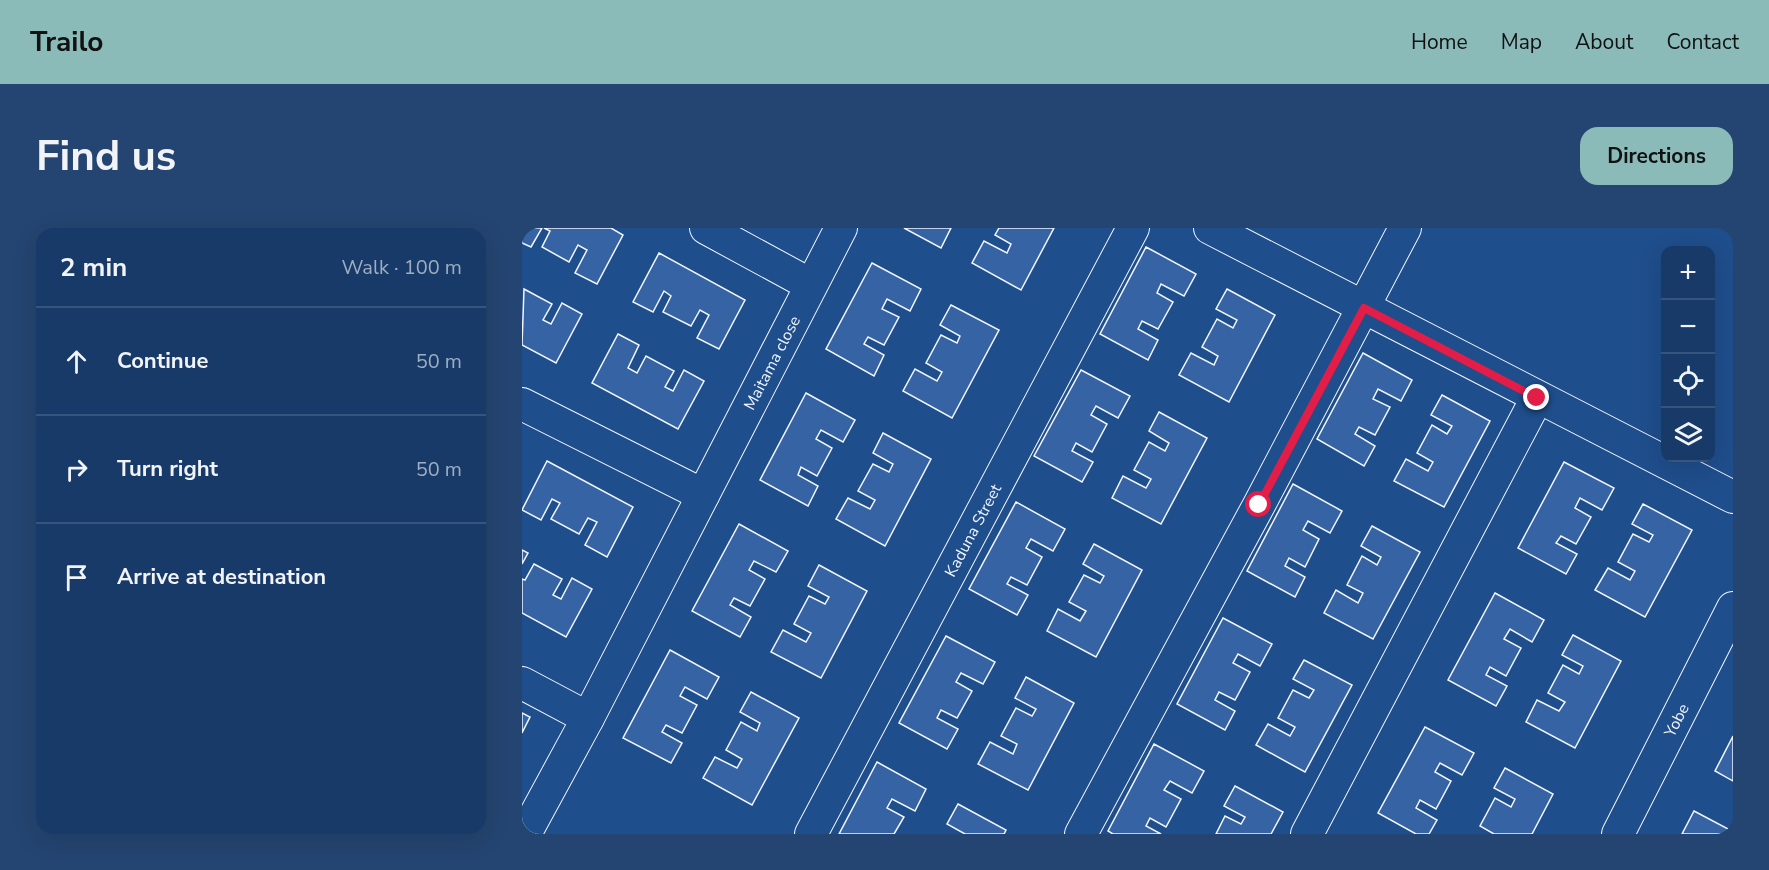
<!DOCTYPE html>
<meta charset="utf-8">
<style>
:root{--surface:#173a69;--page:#244571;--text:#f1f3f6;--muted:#9eadc0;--line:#36547d;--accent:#8bbbb9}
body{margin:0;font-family:"Nunito Sans",sans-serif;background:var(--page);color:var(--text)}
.controls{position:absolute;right:18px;top:18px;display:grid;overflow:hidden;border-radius:12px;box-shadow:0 6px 24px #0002}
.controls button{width:54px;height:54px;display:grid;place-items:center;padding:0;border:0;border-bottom:2px solid var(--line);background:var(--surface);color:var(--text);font:30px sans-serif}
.stop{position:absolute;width:18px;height:18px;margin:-14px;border:4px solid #e11d48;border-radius:50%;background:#fff}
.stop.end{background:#e11d48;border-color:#fff;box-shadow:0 2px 6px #0008}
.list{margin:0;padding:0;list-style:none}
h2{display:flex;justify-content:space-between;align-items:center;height:78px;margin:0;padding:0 24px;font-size:26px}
h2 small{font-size:20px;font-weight:400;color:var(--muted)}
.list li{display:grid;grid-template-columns:39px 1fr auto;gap:18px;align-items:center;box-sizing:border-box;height:108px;padding:0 24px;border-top:2px solid var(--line)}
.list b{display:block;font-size:22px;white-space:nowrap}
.list em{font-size:20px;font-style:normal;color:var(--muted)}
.icon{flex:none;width:33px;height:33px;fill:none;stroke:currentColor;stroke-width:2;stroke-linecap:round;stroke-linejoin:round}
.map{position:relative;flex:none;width:1211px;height:606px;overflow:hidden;border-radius:18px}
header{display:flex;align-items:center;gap:36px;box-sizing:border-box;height:84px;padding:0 30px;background:var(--accent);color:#111}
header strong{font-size:28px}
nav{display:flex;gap:33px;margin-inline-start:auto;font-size:21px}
.intro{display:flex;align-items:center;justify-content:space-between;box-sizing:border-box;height:144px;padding:0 36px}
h1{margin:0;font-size:42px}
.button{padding:15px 27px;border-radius:18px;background:var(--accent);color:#111;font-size:21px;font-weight:700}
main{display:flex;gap:36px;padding:0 36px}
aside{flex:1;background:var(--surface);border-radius:18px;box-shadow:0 6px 24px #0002}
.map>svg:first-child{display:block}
.building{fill:#3563a3;stroke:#f2f6ff;stroke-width:1.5}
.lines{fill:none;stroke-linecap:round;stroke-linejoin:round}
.minor-casing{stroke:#f2f6ff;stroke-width:34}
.minor{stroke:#1f4e8c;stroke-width:32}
.route{stroke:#e11d48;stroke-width:8}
.labels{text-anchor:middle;stroke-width:4.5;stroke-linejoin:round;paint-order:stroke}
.street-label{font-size:16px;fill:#f2f6ff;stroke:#1f4e8c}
</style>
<header>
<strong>Trailo</strong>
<nav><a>Home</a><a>Map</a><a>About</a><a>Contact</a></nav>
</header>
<div class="intro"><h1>Find us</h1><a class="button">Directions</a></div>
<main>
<aside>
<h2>2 min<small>Walk · 100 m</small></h2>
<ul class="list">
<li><svg class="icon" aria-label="ahead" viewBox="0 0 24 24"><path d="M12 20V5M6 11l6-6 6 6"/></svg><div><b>Continue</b></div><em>50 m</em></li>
<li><svg class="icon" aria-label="right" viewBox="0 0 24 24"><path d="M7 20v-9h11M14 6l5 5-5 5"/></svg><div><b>Turn right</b></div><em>50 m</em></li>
<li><svg class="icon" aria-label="arrive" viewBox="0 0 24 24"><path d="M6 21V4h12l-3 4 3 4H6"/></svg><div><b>Arrive at destination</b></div></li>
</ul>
</aside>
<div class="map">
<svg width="1211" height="606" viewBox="0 0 1211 606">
<rect width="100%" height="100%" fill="#1f4e8c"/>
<g class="building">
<path d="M0,0h20l-11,19 -9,-4z"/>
<path d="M22,0h67l12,7 -26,49 -22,-11 12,-23 -9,-5 -9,17 -27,-15 8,-16z"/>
<path d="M382,0h47l-10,20z"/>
<path d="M477,0h55l-33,62 -49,-27 12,-22 23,12 4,-9 -16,-9z"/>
<path d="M624,19l50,27 -12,22 -23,-12 -4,9 16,9 -15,27 -16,-8 -4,8 20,11 -10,20 -48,-26z"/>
<path d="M137,25l86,47 -26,49 -22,-11 12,-23 -9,-5 -9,16 -28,-14 8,-16 -7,-5 -11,21 -20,-10z"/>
<path d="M350,35l49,26 -11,22 -23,-12 -5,10 17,8 -15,28 -16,-8 -4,7 20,11 -10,21 -48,-27z"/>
<path d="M2,61l28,15 -9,16 8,4 11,-21 20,11 -26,49 -34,-18z"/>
<path d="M705,61l48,26 -46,87 -50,-27 12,-22 23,12 4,-9 -16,-9 15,-28 16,9 4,-8 -21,-11z"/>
<path d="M429,77l48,25 -47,88 -49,-27 12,-22 22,12 5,-9 -16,-9 15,-28 16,8 3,-7 -20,-11z"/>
<path d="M96,106l21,11 -11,23 9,5 9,-17 28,15 -9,16 8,4 11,-21 20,11 -26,48 -86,-46z"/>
<path d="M841,125l49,27 -11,21 -23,-12 -5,10 17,8 -15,28 -16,-8 -4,7 20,12 -11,20 -47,-27z"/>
<path d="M559,142l49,26 -12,22 -22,-12 -5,9 16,9 -15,28 -16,-9 -4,8 21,11 -11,20 -48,-26z"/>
<path d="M284,165l49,27 -12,22 -22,-12 -5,9 16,9 -15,28 -16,-9 -3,8 20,11 -10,20 -48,-26z"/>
<path d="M920,167l48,26 -46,86 -50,-26 12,-22 22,12 5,-9 -16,-9 15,-28 15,9 5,-8 -21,-11z"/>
<path d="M637,184l48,26 -46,86 -49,-26 11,-22 23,12 5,-9 -17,-9 15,-28 16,9 4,-8 -20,-12z"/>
<path d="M361,205l48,26 -46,87 -49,-27 12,-21 22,11 5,-9 -17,-9 15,-27 16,8 4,-8 -20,-11z"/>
<path d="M25,233l86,46 -26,50 -22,-12 12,-23 -9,-4 -9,16 -28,-15 9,-16 -8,-4 -11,21 -19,-10z"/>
<path d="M1042,234l50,26 -12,22 -22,-12 -5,10 16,9 -15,27 -15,-8 -5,7 21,11 -11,20 -48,-26z"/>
<path d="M771,256l49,27 -12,22 -22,-12 -5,9 16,9 -14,28 -16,-9 -4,8 20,11 -10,20 -48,-26z"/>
<path d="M494,274l49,27 -12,22 -22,-12 -5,9 16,9 -15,28 -16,-8 -4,7 21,11 -11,20 -48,-26z"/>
<path d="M1121,276l49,26 -47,87 -50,-27 13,-22 22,12 5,-9 -17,-9 15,-28 16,8 4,-7 -21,-11z"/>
<path d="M217,296l49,27 -12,21 -22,-11 -5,9 16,9 -15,27 -16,-8 -4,7 21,12 -11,20 -48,-26z"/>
<path d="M850,298l48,26 -47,87 -49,-26 12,-23 22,13 5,-10 -16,-8 15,-29 15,9 4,-8 -20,-11z"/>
<path d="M572,316l48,26 -46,87 -49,-26 11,-22 22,12 6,-10 -17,-9 15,-27 16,8 4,-7 -21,-12z"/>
<path d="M0,322l6,3 -6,11z"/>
<path d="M12,336l28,15 -9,16 8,4 11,-21 20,11 -26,48 -44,-24v-34l3,1z"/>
<path d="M297,337l48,26 -46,87 -50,-26 12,-22 23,12 5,-9 -17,-9 15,-28 16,8 4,-7 -21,-11z"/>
<path d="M973,365l49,27 -12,22 -22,-13 -6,10 17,9 -15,28 -16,-9 -4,8 21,11 -11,20 -48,-26z"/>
<path d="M701,390l49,26 -12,22 -22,-12 -5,9 17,9 -15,28 -16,-8 -4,8 20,11 -10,19 -48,-26z"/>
<path d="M1051,407l48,26 -46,87 -49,-26 11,-22 22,11 6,-9 -17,-9 15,-28 16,9 4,-8 -21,-11z"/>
<path d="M424,408l49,26 -12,22 -22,-11 -5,9 16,9 -15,27 -16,-8 -4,8 21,11 -11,20 -48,-26z"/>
<path d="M148,422l49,27 -12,22 -22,-12 -5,9 17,9 -15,28 -16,-8 -4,7 20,11 -11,20 -48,-25z"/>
<path d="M782,432l48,25 -47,87 -49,-27 12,-21 22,12 5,-9 -17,-9 15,-28 16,8 5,-8 -21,-11z"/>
<path d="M504,449l48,26 -46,87 -50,-26 12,-22 23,12 4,-10 -16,-8 15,-28 16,8 4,-7 -21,-11z"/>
<path d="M229,464l48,26 -47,87 -49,-27 12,-21 22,11 5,-9 -16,-9 15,-28 16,9 3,-8 -20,-11z"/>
<path d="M0,485l8,4 -8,16z"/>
<path d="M903,499l49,26 -12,22 -22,-12 -5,9 16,9 -15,28 -16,-9 -4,8 21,12 -8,14h-13l-38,-21z"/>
<path d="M1211,508v45l-18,-10z"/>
<path d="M632,516l50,27 -12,22 -22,-12 -6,9 17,9 -15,28 -16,-9 -4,8 15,8h-48l-5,-3z"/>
<path d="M355,534l49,27 -11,22 -23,-12 -5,9 17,9 -10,17h-55z"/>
<path d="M983,540l48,26 -21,40h-38l-14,-8 15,-28 16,9 4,-8 -21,-11z"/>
<path d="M713,558l48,26 -12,22h-55l9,-18 16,8 4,-7 -21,-11z"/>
<path d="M436,576l48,26 -2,4h-39l-18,-10z"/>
<path d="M1172,583l38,20 -2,3h-48z"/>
</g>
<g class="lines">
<defs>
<g id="minor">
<path d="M184,0l105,57"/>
<path d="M688,0l523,269"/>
<path d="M0,176l181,91"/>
<path d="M0,455l66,35"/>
<path id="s1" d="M3,606l63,-116 253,-490"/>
<path id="s2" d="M289,606l322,-606"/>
<path d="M559,606l178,-329 146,-277"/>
<path d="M785,606l230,-436"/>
<path id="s3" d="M1096,606l115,-226"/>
</g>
</defs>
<use href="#minor" class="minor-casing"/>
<use href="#minor" class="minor"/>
</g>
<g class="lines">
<path class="route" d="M737,277l105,-197 173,90"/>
</g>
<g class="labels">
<g class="street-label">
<text dy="6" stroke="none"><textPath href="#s1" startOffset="532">Maitama close</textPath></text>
<text dy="6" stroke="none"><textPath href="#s2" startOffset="344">Kaduna Street</textPath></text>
<text dy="6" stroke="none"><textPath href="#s3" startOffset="128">Yobe</textPath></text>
</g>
</g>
</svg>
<div class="controls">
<button>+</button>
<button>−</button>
<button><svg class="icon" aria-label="locate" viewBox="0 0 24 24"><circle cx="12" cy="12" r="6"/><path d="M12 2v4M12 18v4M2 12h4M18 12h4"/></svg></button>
<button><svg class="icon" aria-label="layers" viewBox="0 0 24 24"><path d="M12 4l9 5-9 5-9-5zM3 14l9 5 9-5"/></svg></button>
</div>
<div class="stop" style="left:737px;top:277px"></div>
<div class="stop end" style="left:1015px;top:170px"></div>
</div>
</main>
